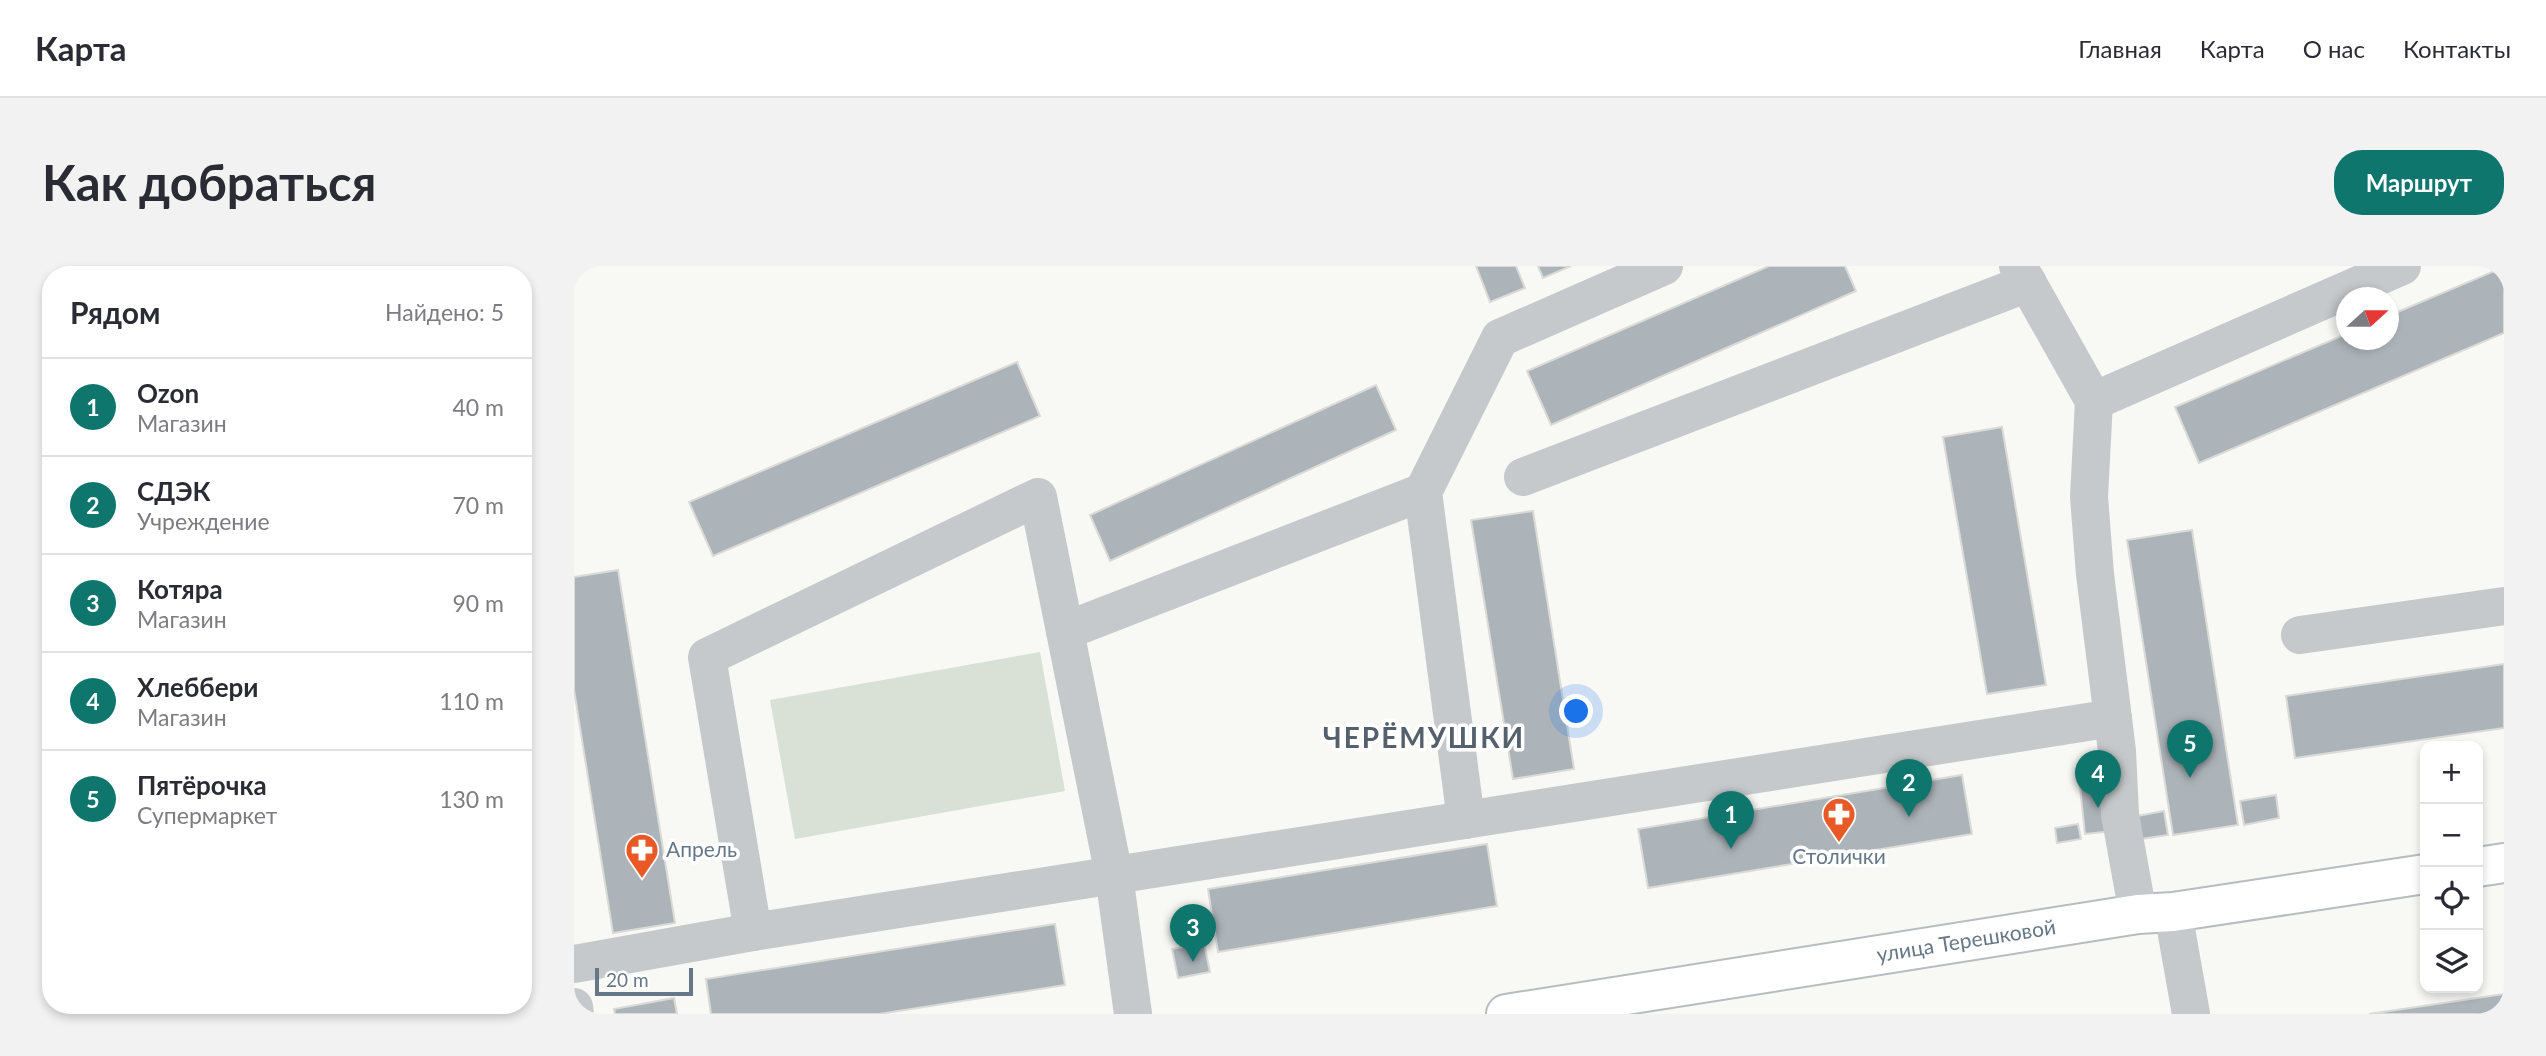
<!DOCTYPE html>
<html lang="ru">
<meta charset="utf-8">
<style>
:root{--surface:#fff;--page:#f2f2f3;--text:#2b2b33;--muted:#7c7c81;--line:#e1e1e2;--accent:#0f766e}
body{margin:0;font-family:Lato,sans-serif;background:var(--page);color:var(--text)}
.controls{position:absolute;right:21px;bottom:21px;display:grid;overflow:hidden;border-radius:14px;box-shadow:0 4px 10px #0003}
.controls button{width:63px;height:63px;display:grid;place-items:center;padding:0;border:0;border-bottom:2px solid var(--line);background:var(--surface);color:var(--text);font:35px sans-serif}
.compass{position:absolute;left:1762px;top:21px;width:63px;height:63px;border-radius:50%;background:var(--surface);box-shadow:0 4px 10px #0003;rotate:69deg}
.scale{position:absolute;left:21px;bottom:18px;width:98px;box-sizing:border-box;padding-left:7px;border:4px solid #667787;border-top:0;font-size:19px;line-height:24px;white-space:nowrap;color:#667787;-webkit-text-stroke:5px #fff;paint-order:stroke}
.you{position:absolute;left:1003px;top:446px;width:24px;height:24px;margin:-18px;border:5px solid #fff;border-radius:50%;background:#1a73e8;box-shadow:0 0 0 10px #1a73e833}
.badge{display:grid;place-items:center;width:46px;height:46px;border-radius:50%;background:var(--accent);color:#fff;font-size:23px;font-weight:700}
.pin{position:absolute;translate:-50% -58px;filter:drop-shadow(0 2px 4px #0008)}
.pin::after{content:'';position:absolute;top:37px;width:24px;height:21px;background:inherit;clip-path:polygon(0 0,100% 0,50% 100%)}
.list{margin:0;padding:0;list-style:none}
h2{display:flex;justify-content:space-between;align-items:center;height:91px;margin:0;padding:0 28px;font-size:30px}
h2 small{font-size:23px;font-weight:400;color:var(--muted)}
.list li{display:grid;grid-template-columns:46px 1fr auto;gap:21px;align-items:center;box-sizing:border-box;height:98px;padding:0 28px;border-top:2px solid var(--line)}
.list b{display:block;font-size:26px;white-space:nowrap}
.list p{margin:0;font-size:23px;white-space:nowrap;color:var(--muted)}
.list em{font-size:23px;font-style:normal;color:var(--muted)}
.icon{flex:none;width:38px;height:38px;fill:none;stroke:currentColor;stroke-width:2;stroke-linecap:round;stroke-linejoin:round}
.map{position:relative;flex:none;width:1930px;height:748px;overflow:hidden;border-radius:28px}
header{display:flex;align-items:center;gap:42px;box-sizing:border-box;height:98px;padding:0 35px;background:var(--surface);border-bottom:2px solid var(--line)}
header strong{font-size:33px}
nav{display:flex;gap:38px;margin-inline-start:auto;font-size:24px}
.intro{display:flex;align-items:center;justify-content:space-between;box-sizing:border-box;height:168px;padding:0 42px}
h1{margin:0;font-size:49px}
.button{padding:18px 32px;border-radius:28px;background:var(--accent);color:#fff;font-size:24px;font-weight:700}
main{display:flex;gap:42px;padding:0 42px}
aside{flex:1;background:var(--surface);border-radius:28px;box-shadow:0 4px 10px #0003}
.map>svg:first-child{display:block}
.grass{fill:#d9e0d6}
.building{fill:#acb4ba;stroke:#dadad7;stroke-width:2}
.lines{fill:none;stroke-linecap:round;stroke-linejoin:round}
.major-casing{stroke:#b8bcc0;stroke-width:42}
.minor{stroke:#c5c9cc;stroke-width:38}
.major{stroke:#fff;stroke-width:38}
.labels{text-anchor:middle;stroke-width:7;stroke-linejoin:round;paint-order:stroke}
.poi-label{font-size:21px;fill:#667787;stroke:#fff;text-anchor:start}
.street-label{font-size:21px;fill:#667787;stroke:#fff}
.district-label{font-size:28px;font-weight:bold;letter-spacing:2px;fill:#54616c;stroke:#fff}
</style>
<header>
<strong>Карта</strong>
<nav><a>Главная</a><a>Карта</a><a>О нас</a><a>Контакты</a></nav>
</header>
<div class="intro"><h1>Как добраться</h1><a class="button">Маршрут</a></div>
<main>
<aside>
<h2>Рядом<small>Найдено: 5</small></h2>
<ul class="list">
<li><span class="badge">1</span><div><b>Ozon</b><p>Магазин</p></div><em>40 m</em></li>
<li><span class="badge">2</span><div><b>СДЭК</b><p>Учреждение</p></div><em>70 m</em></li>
<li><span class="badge">3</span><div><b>Котяра</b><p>Магазин</p></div><em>90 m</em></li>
<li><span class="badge">4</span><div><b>Хлеббери</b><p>Магазин</p></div><em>110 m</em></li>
<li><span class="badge">5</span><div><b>Пятёрочка</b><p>Супермаркет</p></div><em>130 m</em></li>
</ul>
</aside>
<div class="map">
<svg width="1930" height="748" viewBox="0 0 1930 748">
<rect width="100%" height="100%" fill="#f8f8f5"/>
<path class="grass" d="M466,386l25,139 -270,48 -25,-139z"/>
<g class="building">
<path d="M902,0h40l9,22 -35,14z"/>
<path d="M964,0h33l-28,12z"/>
<path d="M1195,0h76l11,25 -305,134 -24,-54z"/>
<path d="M1930,1v66l-305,130 -24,-56 171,-73v6h42v-24z"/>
<path d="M443,96l23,54 -327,140 -24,-54z"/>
<path d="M802,119l20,45 -286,131 -20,-46z"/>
<path d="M1428,161l44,258 -59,9 -44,-257z"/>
<path d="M959,245l41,258 -61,10 -42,-259z"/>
<path d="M1618,264l46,295 -65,10 -46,-295z"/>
<path d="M44,304l57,353 -62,10 -39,-243v-113z"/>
<path d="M1930,398v64l-209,30 -9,-62z"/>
<path d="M1388,509l10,59 -324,54 -10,-59z"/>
<path d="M1532,518l7,47 -28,3 -5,-47z"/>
<path d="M1702,529l3,23 -35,7 -4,-24z"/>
<path d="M1590,545l4,24 -27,4 -4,-23z"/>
<path d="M1504,558l3,15 -24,4 -2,-15z"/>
<path d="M913,578l10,62 -279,46 -10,-63z"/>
<path d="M481,658l10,61 -186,29h-168l-5,-35z"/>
<path d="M630,677l6,29 -32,6 -6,-29z"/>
<path d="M1930,728v20h-135z"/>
<path d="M100,732l3,16h-62l-1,-5z"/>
</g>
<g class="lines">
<defs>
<g id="major">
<path d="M1904,601l26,-4"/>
<path id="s1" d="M932,748l632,-100 35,-2 252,-38"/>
</g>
</defs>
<use href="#major" class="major-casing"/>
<g class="minor">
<path d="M1444,0l76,135 308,-135"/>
<path d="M1520,135l-5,96 6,77 22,177 3,63 18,100"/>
<path d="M949,211l505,-194"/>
<path d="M491,365l358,-139"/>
<path d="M1726,369l204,-29"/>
<path d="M892,554l-43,-328 77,-154 164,-72"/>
<path d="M1599,646l18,102"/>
<path d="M179,666l-46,-275 331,-160 76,378 19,139"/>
<path d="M0,698l179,-32 1360,-214"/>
<path d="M0,741l1,7"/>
</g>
<use href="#major" class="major"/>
</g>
<defs>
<symbol id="pharmacy-pin" viewBox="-11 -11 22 30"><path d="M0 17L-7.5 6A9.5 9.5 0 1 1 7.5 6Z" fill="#e85925" stroke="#fff"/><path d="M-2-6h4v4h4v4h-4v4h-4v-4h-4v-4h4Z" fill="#fff"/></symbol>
</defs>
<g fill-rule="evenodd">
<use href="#pharmacy-pin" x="1246" y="529" width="38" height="52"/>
<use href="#pharmacy-pin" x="49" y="565" width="38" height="52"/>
</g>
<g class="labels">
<g class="poi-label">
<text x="92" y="591">Апрель</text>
<text x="1265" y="598" text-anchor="middle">Столички</text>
</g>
<g class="street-label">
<text dy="7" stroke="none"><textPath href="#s1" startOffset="466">улица Терешковой</textPath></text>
</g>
<g class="district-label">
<text x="850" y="482">ЧЕРЁМУШКИ</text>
</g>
</g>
</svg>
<div class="controls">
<button>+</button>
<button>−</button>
<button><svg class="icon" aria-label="locate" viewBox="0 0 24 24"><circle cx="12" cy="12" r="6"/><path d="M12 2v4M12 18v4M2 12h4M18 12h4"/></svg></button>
<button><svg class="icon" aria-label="layers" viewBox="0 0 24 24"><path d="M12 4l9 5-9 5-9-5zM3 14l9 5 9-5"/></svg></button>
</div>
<svg class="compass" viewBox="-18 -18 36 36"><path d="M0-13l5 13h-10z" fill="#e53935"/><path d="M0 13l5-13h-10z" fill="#7c7c81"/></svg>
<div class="scale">20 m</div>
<div class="you"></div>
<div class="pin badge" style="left:1157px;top:583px">1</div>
<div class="pin badge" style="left:1335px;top:551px">2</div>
<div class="pin badge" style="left:619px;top:696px">3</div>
<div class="pin badge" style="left:1524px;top:542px">4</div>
<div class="pin badge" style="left:1616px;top:512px">5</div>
</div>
</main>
